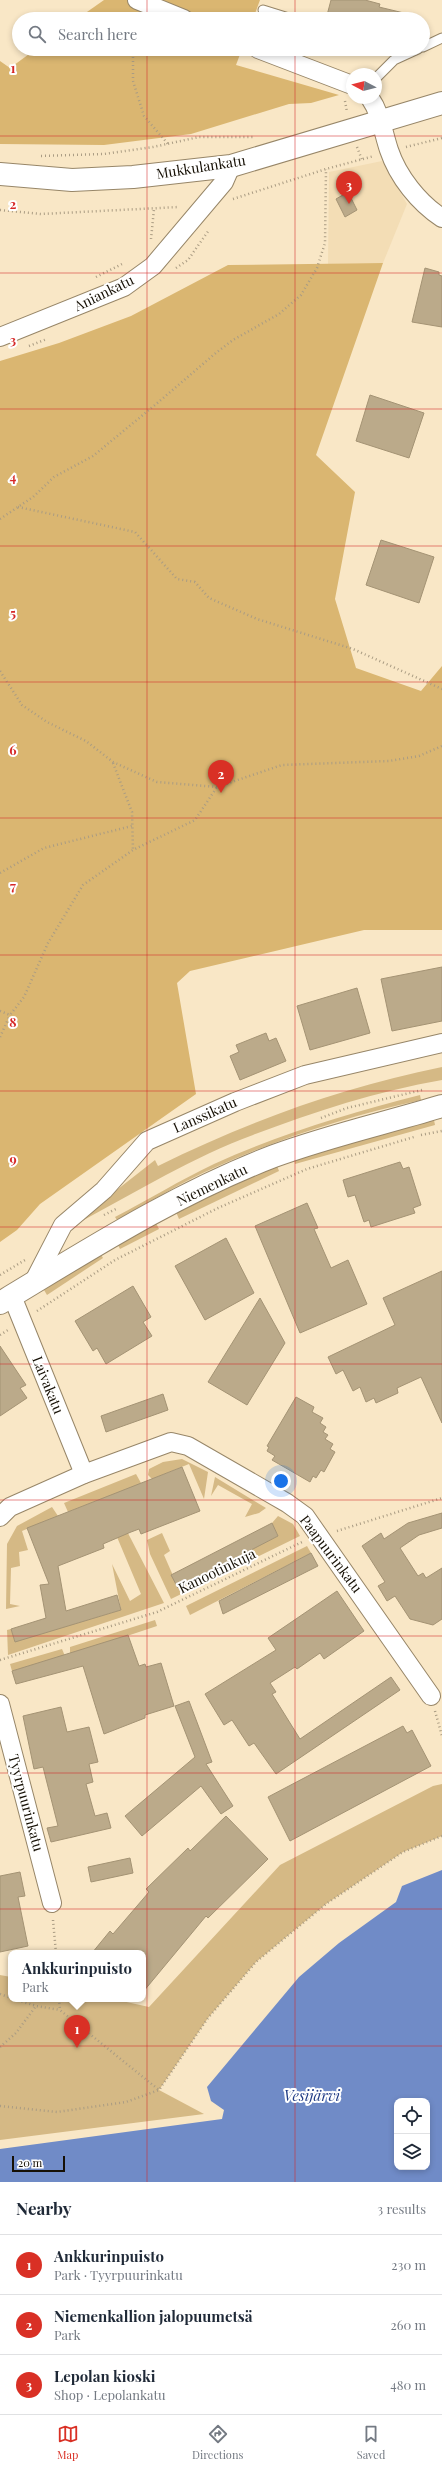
<!DOCTYPE html>
<meta charset="utf-8">
<style>
:root{--surface:#fff;--page:#f6f6f7;--text:#1f2937;--muted:#747a83;--line:#e0e1e3;--accent:#d93025}
body{margin:0;font-family:"Playfair Display",serif;background:var(--page);color:var(--text)}
.controls{position:absolute;right:12px;bottom:12px;display:grid;overflow:hidden;border-radius:8px;box-shadow:0 2px 6px #0003}
.controls button{width:36px;height:36px;display:grid;place-items:center;padding:0;border:0;border-bottom:1px solid var(--line);background:var(--surface);color:var(--text);font:20px sans-serif}
.compass{position:absolute;left:346px;top:68px;width:36px;height:36px;border-radius:50%;background:var(--surface);box-shadow:0 2px 6px #0003;rotate:277deg}
.scale{position:absolute;left:12px;bottom:10px;width:53px;box-sizing:border-box;padding-left:4px;border:2px solid #161005;border-top:0;font-size:11px;line-height:14px;white-space:nowrap;color:#161005;-webkit-text-stroke:3px #fff;paint-order:stroke}
.you{position:absolute;left:281px;top:1481px;width:14px;height:14px;margin:-10px;border:3px solid #fff;border-radius:50%;background:#1a73e8;box-shadow:0 0 0 6px #1a73e833}
.badge{display:grid;place-items:center;width:26px;height:26px;border-radius:50%;background:var(--accent);color:#fff;font-size:13px;font-weight:700}
.pin{position:absolute;translate:-50% -33px;filter:drop-shadow(0 1px 2px #0008)}
.pin::after{content:'';position:absolute;top:21px;width:14px;height:12px;background:inherit;clip-path:polygon(0 0,100% 0,50% 100%)}
.popup{position:absolute;left:8px;top:1950px;width:138px;height:52px;box-sizing:border-box;display:grid;place-content:center;border-radius:8px;background:var(--surface);filter:drop-shadow(0 1px 3px #0005);font-size:13px;white-space:nowrap;color:var(--muted)}
.popup b{font-size:15px;color:var(--text)}
.popup::after{content:'';position:absolute;left:50%;top:100%;margin-left:-8px;border:8px solid transparent;border-top-color:var(--surface)}
.list{margin:0;padding:0;list-style:none}
h2{display:flex;justify-content:space-between;align-items:center;height:52px;margin:0;padding:0 16px;font-size:17px}
h2 small{font-size:13px;font-weight:400;color:var(--muted)}
.list li{display:grid;grid-template-columns:26px 1fr auto;gap:12px;align-items:center;box-sizing:border-box;height:60px;padding:0 16px;border-top:1px solid var(--line)}
.list b{display:block;font-size:15px;white-space:nowrap}
.list p{margin:0;font-size:13px;white-space:nowrap;color:var(--muted)}
.list em{font-size:13px;font-style:normal;color:var(--muted)}
.icon{flex:none;width:22px;height:22px;fill:none;stroke:currentColor;stroke-width:2;stroke-linecap:round;stroke-linejoin:round}
.map{position:relative;flex:none;width:442px;height:2182px;overflow:hidden}
.search{position:absolute;background:var(--surface);box-shadow:0 2px 6px #0003;left:12px;right:12px;top:12px;height:44px;display:flex;align-items:center;gap:10px;box-sizing:border-box;padding:0 14px;border-radius:22px;color:var(--muted);font-size:15px}
.sheet{height:232px;background:var(--surface)}
nav{display:flex;justify-content:space-around;align-items:center;box-sizing:border-box;height:56px;border-top:1px solid var(--line);background:var(--surface);font-size:11px;color:var(--muted)}
nav a{display:grid;justify-items:center;gap:2px}
nav .on{color:var(--accent)}
.map>svg:first-child{display:block}
.built{fill:#f3ddb5}
.green{fill:#d5b985}
.forest{fill:#dab671}
.water{fill:#708bc7;fill-rule:evenodd}
.building{fill:#bbaa8a;stroke:#a49374}
.lines{fill:none;stroke-linecap:round;stroke-linejoin:round}
.service-casing{stroke:#978668;stroke-width:11}
.minor-casing{stroke:#978668;stroke-width:20}
.tertiary-casing{stroke:#978668;stroke-width:24}
.path{stroke:#aa9c83;stroke-width:2.5;stroke-dasharray:1 3;stroke-linecap:butt}
.service{stroke:#fff;stroke-width:9}
.minor{stroke:#fff;stroke-width:18}
.tertiary{stroke:#fff;stroke-width:22}
.grid{fill:none;stroke:#d62828;stroke-width:1;stroke-opacity:0.55}
.labels{text-anchor:middle;stroke-width:4;stroke-linejoin:round;paint-order:stroke}
.street-label{font-size:14px;fill:#161005;stroke:#fff}
.water-label{font-size:15px;font-style:italic;fill:#223d86;stroke:#fff}
.grid-label{font-size:13px;text-anchor:middle;font-weight:bold;fill:#d62828;stroke:#fff;stroke-width:4;stroke-linejoin:round;paint-order:stroke}
</style>
<div class="map">
<svg width="442" height="2182" viewBox="0 0 442 2182">
<rect width="100%" height="100%" fill="#f9e7c6"/>
<path class="built" d="M382,161l25,43 -24,59 -55,1 1,-92z"/>
<g class="green">
<path d="M442,1067v13c-64,11 -129,32 -189,55 -60,22 -115,56 -171,86l-1,-3 74,-58 3,6c91,-45 185,-79 284,-99z"/>
<path d="M420,1095l1,5c-71,16 -139,37 -205,67 -34,15 -67,35 -99,53l-2,-3c33,-17 65,-37 99,-53 66,-30 135,-51 206,-69z"/>
<path d="M434,1120l1,5 -140,39 -1,-6z"/>
<path d="M276,1163l3,8 -100,48 -3,-7z"/>
<path d="M156,1223l3,6 -39,20 -3,-6z"/>
<path d="M100,1253l3,5 -56,37 -3,-5z"/>
<path d="M182,1459l26,13 -4,27 -15,-35 -37,15 -4,-4 1,-6 14,-7z"/>
<path d="M136,1474l5,9 -27,23 50,97 -156,52 -1,-25 4,-1 4,13 55,-32 4,14 47,-14 -9,-46 18,37 11,-7 -40,-95 -33,13 -4,-9z"/>
<path d="M215,1477l51,31 -7,5 -14,4 7,-13 -34,-19 -7,11z"/>
<path d="M52,1507l6,9 -36,15 6,19 -9,2 1,14 -9,2 -1,36 10,2 -14,3 1,-65 10,-18z"/>
<path d="M278,1516l15,8 7,12 -129,63 -21,-45 -3,-14 15,-7 8,18 -6,4 14,32 46,-39 7,12 47,-24 -6,-13z"/>
<path d="M307,1546l4,7 -121,62 -4,-9z"/>
<path d="M155,1620l2,6 -87,29v-8z"/>
<path d="M62,1649l3,7 -53,15 -2,-7z"/>
<path d="M442,1784v52l-39,16 -77,52 -70,58 -48,56 -49,72 45,24 -204,26v-165l11,2v22h102l36,8 131,-142 153,-79z"/>
</g>
<g class="forest">
<path d="M104,0h156l-7,19h-176z"/>
<path d="M36,49h206l-6,16 103,30 -28,8 -22,1 -98,30 -87,11 -104,-1v-83l10,7z"/>
<path d="M383,263l-67,192 39,37 -20,107 21,69 65,23 21,-25v264h-78l-174,41 -13,12 19,111 -156,110 -23,26 -17,12v-881l59,-18 72,-27 97,-51z"/>
</g>
<path class="water" d="M442,1870v312h-442v-33l222,-30 2,-9 -13,-9 -4,-14 92,-110 40,-34 57,-41 6,-16zM397,2101h30v66h-30z"/>
<g class="building">
<path d="M331,0h34l15,4 -1,3 29,7 -1,5h-81z"/>
<path d="M348,192l9,18 -12,7 -9,-18z"/>
<path d="M425,268l14,4v3l3,1v51l-30,-5z"/>
<path d="M370,395l54,18 -15,45 -53,-17z"/>
<path d="M381,540l53,17 -15,46 -53,-18z"/>
<path d="M442,967v54l-50,10 -11,-52z"/>
<path d="M357,988l13,45 -60,17 -13,-44z"/>
<path d="M266,1033l3,8 7,-3 10,23 -46,19 -10,-24 9,-4 -3,-7z"/>
<path d="M400,1162l3,7 6,-2 12,38 -8,3 2,5 -44,14 -2,-7 -5,2 -9,-27 -7,2 -5,-17z"/>
<path d="M307,1203l11,25 -4,1 17,39 17,-8 19,44 -67,29 -45,-107z"/>
<path d="M226,1238l28,55 -49,27 -30,-54z"/>
<path d="M442,1271v152l-21,-46 -24,11 1,5 -22,10 -2,-5 -8,4 -6,-15 -7,4 -10,-21 -7,4 -8,-17 67,-32 -12,-27z"/>
<path d="M133,1286l18,31 -8,5 9,14 -46,28 -9,-16 -4,3 -18,-30z"/>
<path d="M260,1298l25,45 -38,62 -39,-23z"/>
<path d="M0,1346l26,39 -6,3 7,10 -27,18z"/>
<path d="M163,1394l5,16 -62,22 -5,-16z"/>
<path d="M296,1397l18,10 -2,5 11,6 -3,5 6,4 -3,5 5,3 -3,4 8,5 -3,5 5,3 -11,20 -3,-2 -5,8 -3,-2 -3,6 -38,-22 3,-4 -8,-5 2,-4 -2,-1z"/>
<path d="M182,1467l18,44 -59,23 -2,-5 -8,3 -28,12 1,4 -46,18 8,45 51,-16 4,15 -106,32 -4,-13 35,-11 -6,-33 9,-1 -22,-56z"/>
<path d="M442,1513v15l-23,7 -19,13 18,28 5,-3 3,5 16,-10v51l-9,6 -23,-6 -15,-23 -8,5 -9,-15 7,-4 -23,-36 19,-13 3,6 24,-16z"/>
<path d="M272,1523l6,13 -100,52 -7,-13z"/>
<path d="M311,1553l7,13 -95,48 -4,-13z"/>
<path d="M337,1591l27,40 -40,28 -4,-6 -23,16 -2,-2 -25,16 6,9 -4,2 28,45 91,-62 9,13 -124,84 -22,-31 -5,3 -17,-26 -8,5 -19,-31 71,-44 -8,-12z"/>
<path d="M128,1635l11,31 6,-2 1,3 15,-4 13,43 -29,9v3l-41,16 -21,-68 -67,18 -4,-13z"/>
<path d="M189,1701l23,61 -6,2 27,42 -12,8 -20,-28 -59,50 -17,-20 70,-59 -20,-51z"/>
<path d="M61,1707l6,25 22,-5 9,35 -9,2 4,18 -7,2 9,32 12,-3 4,15 -60,14 -4,-14 11,-2 -15,-59 -9,2 -11,-53z"/>
<path d="M403,1726l4,7 5,-3 19,36 -141,75 -22,-44z"/>
<path d="M226,1816l42,43 -60,59 -2,-2 -63,76v-39h-51l18,-22 3,3 36,-42 -3,-3 42,-41 2,3z"/>
<path d="M130,1858l3,15 -42,9 -3,-15z"/>
<path d="M20,1872l5,24 -7,1 10,49 -28,6v-76z"/>
</g>
<g class="lines">
<defs>
<g id="service">
<path d="M263,10l29,9"/>
<path d="M423,47l19,-9"/>
<path d="M376,78l18,-18 24,-11"/>
</g>
<g id="minor">
<path d="M137,0l47,19"/>
<path d="M258,49l94,36"/>
<path d="M370,98c11,16 13,34 19,52 9,27 30,53 53,68"/>
<path d="M0,337l124,-50 29,-21 71,-84 7,-16"/>
<path d="M33,1283l30,-58 41,-35 43,-49 88,-39 70,-27 137,-32"/>
<path d="M12,1296l72,178"/>
<path d="M0,1517l10,-10 74,-33 87,-32 17,4 99,57 18,13 126,180"/>
<path d="M0,1704l52,199"/>
</g>
<g id="tertiary">
<path d="M0,174l72,6 61,-3 98,-11 211,-63"/>
<path d="M0,1303c88,-53 177,-110 274,-147 54,-20 112,-33 168,-50"/>
</g>
</defs>
<use href="#service" class="service-casing"/>
<use href="#minor" class="minor-casing"/>
<use href="#tertiary" class="tertiary-casing"/>
<g class="path">
<path d="M133,49v32l11,35 24,28"/>
<path d="M345,101l2,11"/>
<path d="M357,147l5,13"/>
<path d="M406,147l36,-9"/>
<path d="M41,156l63,-2 49,-7 46,-10h56"/>
<path d="M233,199l93,-30 48,-13"/>
<path d="M0,210l41,4 138,-7"/>
<path d="M151,239l3,-30"/>
<path d="M176,268l12,-8 21,-30"/>
<path d="M96,277l26,-13"/>
<path d="M29,346l18,-7"/>
<path d="M18,507l117,25 42,47 18,3 14,16 48,21 96,30 89,40"/>
<path d="M0,519l33,-22 21,-20 39,-21 62,-51 62,-53 16,-12 46,-26 22,-19 16,-27 8,-25 1,-74"/>
<path d="M0,671l22,34 25,17 39,19 27,21 44,20 60,5"/>
<path d="M113,763l19,49 1,38"/>
<path d="M0,873l44,-25 88,-22"/>
<path d="M0,1011l10,4 14,-18 24,-54 35,-58 50,-35 62,-30 22,-33 65,-22 107,-4 30,-5 23,-10"/>
<path d="M0,1037l10,-22"/>
<path d="M321,1118l26,-10 75,-18"/>
<path d="M421,1135l21,-4"/>
<path d="M104,1215l12,-6"/>
<path d="M0,1275l25,-15"/>
<path d="M37,1311l78,-51 103,-52 89,-39 107,-32"/>
<path d="M0,1335l8,-5"/>
<path d="M337,1531l105,-33"/>
<path d="M0,1660l157,-48 145,-70"/>
<path d="M435,1711l7,25"/>
<path d="M53,1920l3,33"/>
<path d="M0,1994l11,4"/>
<path d="M14,1999l22,7 24,4"/>
<path d="M59,1999l1,11 99,80"/>
<path d="M0,2047l16,-14 20,-27"/>
<path d="M0,2106l57,6 69,-10 33,-12 49,-72 48,-56 70,-58 77,-52 39,-16"/>
</g>
<use href="#service" class="service"/>
<use href="#minor" class="minor"/>
<use href="#tertiary" class="tertiary"/>
</g>
<path class="grid" d="M147,0v19M295,0v19M147,49v2133M295,49v2133M0,136h442M0,273h442M0,409h442M0,546h442M0,682h442M0,818h442M0,955h442M0,1091h442M0,1227h442M0,1364h442M0,1500h442M0,1636h442M0,1773h442M0,1909h442M0,2046h442"/>
<g class="labels">
<g class="street-label">
<text transform="translate(201 167) rotate(-9)" y="5">Mukkulankatu</text>
<text transform="translate(104 293) rotate(-26)" y="5">Aniankatu</text>
<text transform="translate(205 1115) rotate(-24)" y="5">Lanssikatu</text>
<text transform="translate(212 1185) rotate(-26)" y="5">Niemenkatu</text>
<text transform="translate(48 1385) rotate(68)" y="5">Laivakatu</text>
<text transform="translate(331 1554) rotate(53)" y="5">Paapuurinkatu</text>
<text transform="translate(217 1571) rotate(-26)" y="5">Kanootinkuja</text>
<text transform="translate(26 1803) rotate(75)" y="5">Tyyrpuurinkatu</text>
</g>
<g class="water-label">
<text x="312" y="2101">Vesijärvi</text>
</g>
</g>
<g class="grid-label">
<text x="13" y="73">1</text>
<text x="13" y="209">2</text>
<text x="13" y="345">3</text>
<text x="13" y="482">4</text>
<text x="13" y="618">5</text>
<text x="13" y="755">6</text>
<text x="13" y="891">7</text>
<text x="13" y="1027">8</text>
<text x="13" y="1164">9</text>
</g>
</svg>
<div class="controls">
<button><svg class="icon" aria-label="locate" viewBox="0 0 24 24"><circle cx="12" cy="12" r="6"/><path d="M12 2v4M12 18v4M2 12h4M18 12h4"/></svg></button>
<button><svg class="icon" aria-label="layers" viewBox="0 0 24 24"><path d="M12 4l9 5-9 5-9-5zM3 14l9 5 9-5"/></svg></button>
</div>
<svg class="compass" viewBox="-18 -18 36 36"><path d="M0-13l5 13h-10z" fill="#e53935"/><path d="M0 13l5-13h-10z" fill="#747a83"/></svg>
<div class="scale">20 m</div>
<div class="you"></div>
<div class="pin badge" style="left:77px;top:2048px">1</div>
<div class="popup"><b>Ankkurinpuisto</b>Park</div>
<div class="pin badge" style="left:221px;top:793px">2</div>
<div class="pin badge" style="left:349px;top:204px">3</div>
<div class="search"><svg class="icon" aria-label="search" viewBox="0 0 24 24"><circle cx="10" cy="10" r="6"/><path d="M15 15l6 6"/></svg>Search here</div>
</div>
<section class="sheet">
<h2>Nearby<small>3 results</small></h2>
<ul class="list">
<li><span class="badge">1</span><div><b>Ankkurinpuisto</b><p>Park · Tyyrpuurinkatu</p></div><em>230 m</em></li>
<li><span class="badge">2</span><div><b>Niemenkallion jalopuumetsä</b><p>Park</p></div><em>260 m</em></li>
<li><span class="badge">3</span><div><b>Lepolan kioski</b><p>Shop · Lepolankatu</p></div><em>480 m</em></li>
</ul>
</section>
<nav>
<a class="on"><svg class="icon" aria-label="map" viewBox="0 0 24 24"><path d="M3 6l6-2 6 2 6-2v14l-6 2-6-2-6 2zM9 4v14M15 6v14"/></svg>Map</a>
<a><svg class="icon" aria-label="directions" viewBox="0 0 24 24"><path d="M12 3l9 9-9 9-9-9zM9 14v-3h6M13 9l2 2-2 2"/></svg>Directions</a>
<a><svg class="icon" aria-label="saved" viewBox="0 0 24 24"><path d="M7 4h10v16l-5-4-5 4z"/></svg>Saved</a>
</nav>
